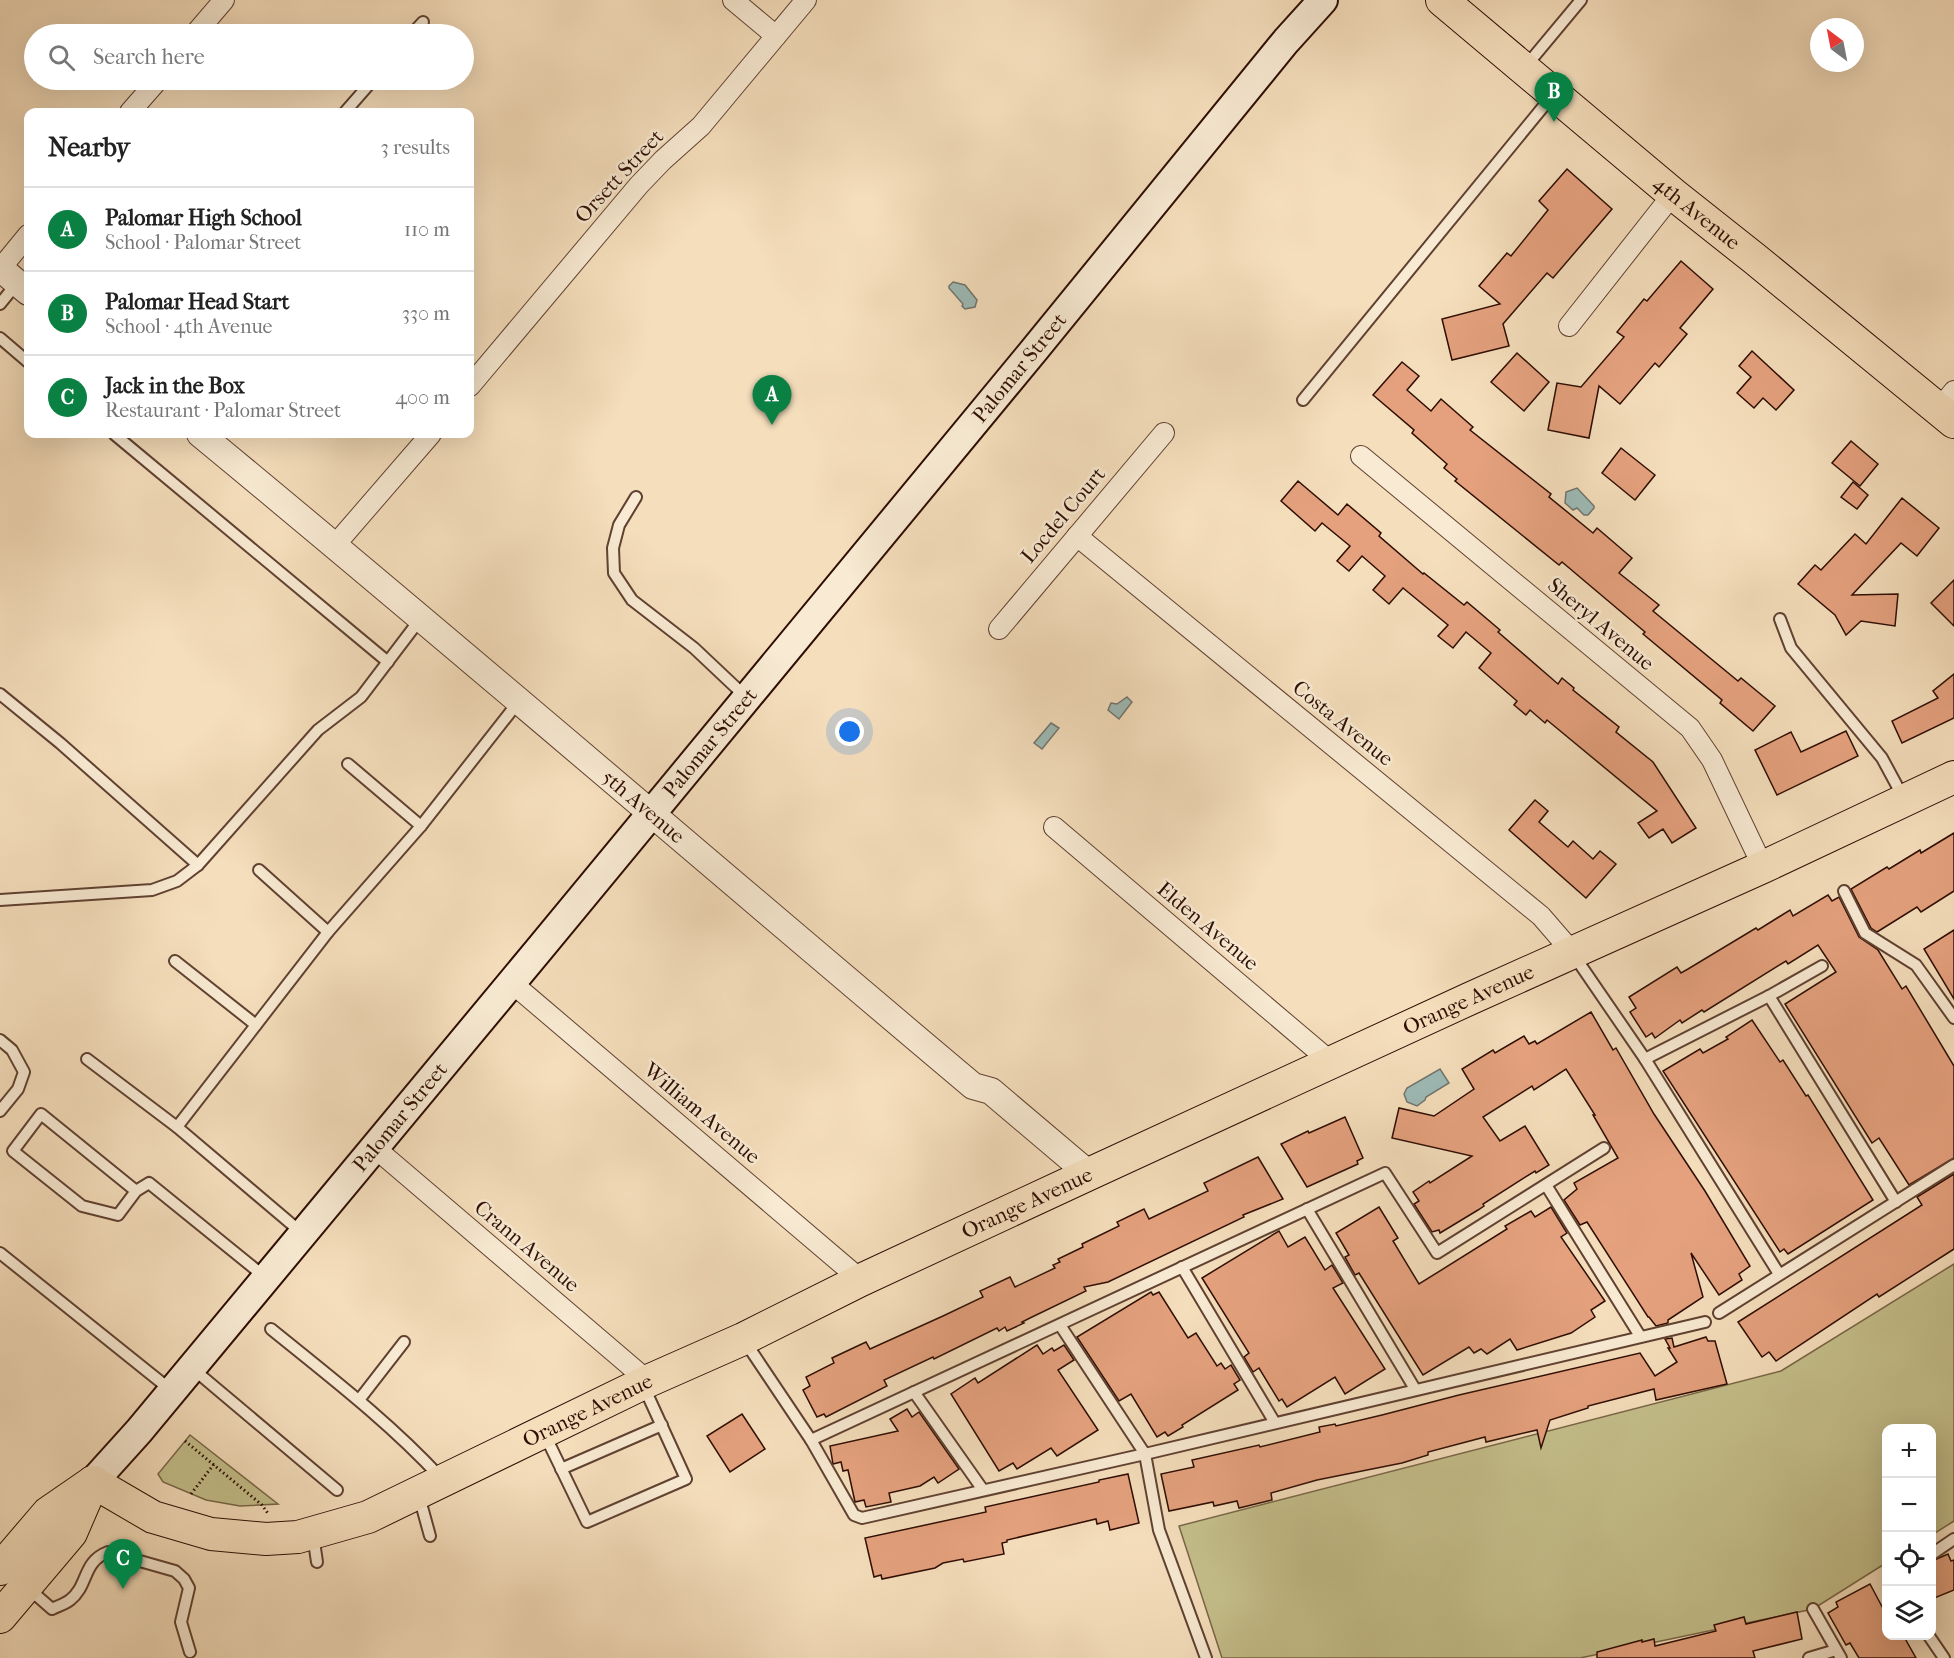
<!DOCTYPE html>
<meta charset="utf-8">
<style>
:root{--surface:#fff;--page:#f2f2f2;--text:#222;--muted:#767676;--line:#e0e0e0;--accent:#0b8043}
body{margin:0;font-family:"IM FELL French Canon",serif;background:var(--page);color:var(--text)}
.controls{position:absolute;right:18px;bottom:18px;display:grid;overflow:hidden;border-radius:12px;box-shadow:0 6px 24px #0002}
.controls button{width:54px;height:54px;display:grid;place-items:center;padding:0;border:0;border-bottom:2px solid var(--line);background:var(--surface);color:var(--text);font:30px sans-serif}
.compass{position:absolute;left:1810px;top:18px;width:54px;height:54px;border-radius:50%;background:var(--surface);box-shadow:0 6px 24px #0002;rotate:328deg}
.you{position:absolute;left:850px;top:732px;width:21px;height:21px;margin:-15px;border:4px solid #fff;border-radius:50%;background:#1a73e8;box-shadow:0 0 0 9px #1a73e833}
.badge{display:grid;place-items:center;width:39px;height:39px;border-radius:50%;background:var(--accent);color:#fff;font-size:20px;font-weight:700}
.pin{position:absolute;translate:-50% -50px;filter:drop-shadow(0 2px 3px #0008)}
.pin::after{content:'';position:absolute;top:32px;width:21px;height:18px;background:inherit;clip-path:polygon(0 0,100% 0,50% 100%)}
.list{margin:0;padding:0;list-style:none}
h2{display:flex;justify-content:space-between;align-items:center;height:78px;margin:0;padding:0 24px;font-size:26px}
h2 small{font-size:20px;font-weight:400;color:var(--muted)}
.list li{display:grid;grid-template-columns:39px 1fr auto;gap:18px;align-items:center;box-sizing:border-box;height:84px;padding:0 24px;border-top:2px solid var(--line)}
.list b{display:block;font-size:22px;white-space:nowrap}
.list p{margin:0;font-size:20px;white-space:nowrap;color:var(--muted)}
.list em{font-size:20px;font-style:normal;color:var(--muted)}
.icon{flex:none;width:33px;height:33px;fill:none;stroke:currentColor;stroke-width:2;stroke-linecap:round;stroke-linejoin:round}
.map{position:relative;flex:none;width:1954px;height:1658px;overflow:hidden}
.search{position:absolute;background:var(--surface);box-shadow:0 6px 24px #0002;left:24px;top:24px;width:450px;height:66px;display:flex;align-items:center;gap:15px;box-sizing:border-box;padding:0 21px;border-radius:33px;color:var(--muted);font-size:22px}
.panel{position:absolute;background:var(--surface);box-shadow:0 6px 24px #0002;left:24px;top:108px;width:450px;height:330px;border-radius:12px}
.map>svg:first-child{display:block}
.green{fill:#c4bf8b;stroke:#796647;stroke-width:1.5}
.water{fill:#9dbbb7;stroke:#71756f;stroke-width:1.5}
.building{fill:#e5a17e;stroke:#2e0d03;stroke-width:1.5}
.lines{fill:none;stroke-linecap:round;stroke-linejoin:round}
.service-casing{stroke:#604131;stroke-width:14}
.minor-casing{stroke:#604131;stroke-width:22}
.tertiary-casing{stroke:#604131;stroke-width:28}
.secondary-casing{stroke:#2e0d03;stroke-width:32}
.primary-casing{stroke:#2e0d03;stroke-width:34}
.path{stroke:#2e0d03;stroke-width:3;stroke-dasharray:1.5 3;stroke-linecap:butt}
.service{stroke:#f8ead3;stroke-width:10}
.minor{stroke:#f8ead3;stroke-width:20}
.tertiary{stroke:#f8ead3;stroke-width:26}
.secondary{stroke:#f8ead3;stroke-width:28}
.primary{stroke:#f5debc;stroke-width:32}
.labels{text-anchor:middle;stroke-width:5;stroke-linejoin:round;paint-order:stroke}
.street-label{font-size:21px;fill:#2e0d03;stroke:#f8ead3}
</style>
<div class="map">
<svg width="1954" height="1658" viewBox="0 0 1954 1658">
<rect width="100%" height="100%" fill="#f5debc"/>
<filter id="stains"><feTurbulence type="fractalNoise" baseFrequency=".00333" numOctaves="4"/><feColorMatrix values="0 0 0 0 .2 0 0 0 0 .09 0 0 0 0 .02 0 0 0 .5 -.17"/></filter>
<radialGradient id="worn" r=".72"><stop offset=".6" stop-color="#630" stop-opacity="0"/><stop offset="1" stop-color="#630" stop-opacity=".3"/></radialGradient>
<g class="green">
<path d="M1954,1264v257l-22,14v-107h-46v135l-73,46 -233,49h-358l-43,-132 602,-155z"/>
<path d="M190,1435l88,69 -38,2 -34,-6 -43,-18 -5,-8z"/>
</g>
<g class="water">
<path d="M953,282l12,3 12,15 -2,7 -10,2 -3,-3 1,-2 -14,-16v-2z"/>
<path d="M1577,488l17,18v2l-6,7h-4l-7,-7 -4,2 -8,-7 1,-11z"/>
<path d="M1127,697l5,5 -13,17 -11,-9 3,-7 6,1z"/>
<path d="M1051,723l8,5 -17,21 -8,-6z"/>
<path d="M1440,1069l9,14 -23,14 -1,3 -8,6 -10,-4 -3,-8 3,-6z"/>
</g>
<g class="building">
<path d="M1567,169l45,40 -59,69 -6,-5 -44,51 6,22 -57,14 -10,-41 58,-15 -21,-18 28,-33 4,3 37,-46 -9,-9z"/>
<path d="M1681,261l32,28 -33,39 7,6 -28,33 -4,-4 -35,41 -21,-18 -10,52 -41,-8 9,-47 24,4 43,-50 -7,-5 27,-33 3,2z"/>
<path d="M1752,351l42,39 -18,20 -13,-12 -9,10 -17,-15 14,-16 -12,-11z"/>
<path d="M1517,353l32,29 -25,29 -33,-29z"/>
<path d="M1402,362l17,14 -12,14 24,21 10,-12 32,28 -3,3 81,64 -2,3 44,36 4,-5 35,30 -13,15 40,32 -6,6 85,70 3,-3 34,28 -22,25 -33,-28 2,-3 -79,-66 2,-2 -83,-70 -3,3 -104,-84 2,-2 -13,-11 3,-4 -35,-31 2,-3 -41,-35z"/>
<path d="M1851,441l27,23 -18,22 -28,-23z"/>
<path d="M1621,448l34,27 -20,25 -33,-27z"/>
<path d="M1298,481l40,34 9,-11 34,29 -2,3 44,38 1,-1 40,32 3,-3 33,28 -2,2 60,52 4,-6 12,10 -1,2 46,37 -3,5 37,30 43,66 -24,15 -9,-14 -14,9 -11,-15 19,-12 -110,-91 -2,3 -15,-13 -4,5 -12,-10 3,-4 -38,-33 12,-15 -25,-21 -13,16 -15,-12 10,-11 -45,-37 -14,16 -16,-14 12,-14 -23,-20 -13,15 -12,-10 13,-15 -28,-23 -7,8 -34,-30z"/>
<path d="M1853,482l15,13 -11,14 -16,-12z"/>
<path d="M1902,498l37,30 -22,28 -16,-13 -49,52 46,-1 -3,32 -34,-5 -15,14 -11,-20 -37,-31 17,-19 6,5 34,-36 11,10z"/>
<path d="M1954,580v46l-23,-23z"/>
<path d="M1954,674v44l-52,25 -10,-22 46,-23 -5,-7z"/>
<path d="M1846,731l12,25 -81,39 -22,-45 36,-18 10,20z"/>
<path d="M1535,800l13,11 -9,11 29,25 5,-6 20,18 7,-8 16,13 -30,34 -77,-68z"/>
<path d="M1954,833v58l-33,21 -4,-5 -40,25 -6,-4 -20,-39 36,-22 2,2 31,-19 1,3z"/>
<path d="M1828,895l4,6 7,-4 20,40 19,13 24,39 4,-3 48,80v92l-45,27 -30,-47 -7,5 -87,-139 51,-32 -18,-27 -30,19 -2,-3 -82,51 -2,-2 -20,13 -2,-3 -25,18 -3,-5 -6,4 -16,-25 6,-4 -7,-11 48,-30 4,6 7,-4 68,-41 2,2 32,-20 3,6z"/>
<path d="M1954,930v69l-30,-50z"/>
<path d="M1591,1012l22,38 3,-2 38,66 51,77 45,75 -11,8 3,6 -23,15 -28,-42 12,44 -35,23v3l-12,3 -7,-9h-1l-61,-95 -7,3 -16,-25 13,-11 -3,-6 44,-25 -25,-43h2l-29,-46 -32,21 -2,-4 -49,31 17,24 25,-15 24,39 -13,8 -1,-2 -52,33 1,2 -6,4 -38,23 -1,-3 -7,2 -18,-28 5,-3 -6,-9 16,-11 1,2 42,-27 -80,-18 7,-30 35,8 40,-27 -12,-20 31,-19 2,3 29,-17 5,8 6,-3 2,3z"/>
<path d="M1752,1020l28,42 3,-2 23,36 2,-1 65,105 -85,54 -4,-5 -4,3 -117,-181 37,-22 3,4 25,-14 -2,-2z"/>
<path d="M1345,1117l18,41 -6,3 1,3 -51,23 -26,-43 27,-13 1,2z"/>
<path d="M1258,1157l25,42 -40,16 1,2 -136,65 -24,5 2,4 -56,27 -8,4 2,1 -17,8 -2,-4 -6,4 -2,-3 -63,31 -1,-2 -49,23 3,6 -61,31 -2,-3 -7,3 -14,-27 7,-4 -4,-9 28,-14 -2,-5 34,-16 4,7 73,-33 40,-19 -3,-6 30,-14 5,10 40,-19 -2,-3 7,-3 -2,-3 25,-12 -1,-3 37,-18 -2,-4 27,-13 5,10 59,-28 -4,-8z"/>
<path d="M1954,1174v75l-75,48 -2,-3 -101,67 -7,-9 -7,5 -24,-35 184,-117 -5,-8z"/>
<path d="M1379,1207l19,31 -5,3 26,43 88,-55 -2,-3 26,-15 4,6 16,-10 16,26 -6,4 44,64 -14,9 4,7 -24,16 -54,17 -7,-11 -23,15 -6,-5 -7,4 -5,-6 -46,28 -64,-102 -4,2 -10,-18 4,-2 -13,-22z"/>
<path d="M1279,1231l9,16 17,-10 20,33 7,-5 11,18 -10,5 52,81 -40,25 -10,-17 -48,30 -5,-8 -3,2 -20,-33 -6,4 -9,-15 5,-4 -47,-75z"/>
<path d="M1151,1292l2,3 6,-3 29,46 8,-5 21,33 4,-3 4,6 6,-4 9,15 -6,4 4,6 -56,35 1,2 -15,9 -3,-4 -8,5 -26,-43 -12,7 -42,-64z"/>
<path d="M1706,1337l2,4h7l12,43 -71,16 -2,-11 -66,17v2l-38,12 -9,28 -4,-18 -51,12 -1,-5 -57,15v3l-26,8 -85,17 -46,13 1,7 -33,8 -2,-7 -23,5 -1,-4 -44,9 -8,-37 33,-7 -2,-7 67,-15 1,2 60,-15 -1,-5 16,-3 1,2 46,-11 77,-20 181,-42 15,23 22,-14 -9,-14h2l-5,-9 7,-1 2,9z"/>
<path d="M1037,1345l6,9 9,-6 2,3 10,-6 10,15 -16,10 40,60 -41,26 -6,-8 -34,21 -4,-6 -14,8 -48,-77 24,-16 3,5z"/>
<path d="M907,1409l5,8 7,-5 40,57 -21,14 -4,-6 -14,9 -31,7 2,9 -25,5 -2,-7 -9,2 -7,-32 -5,1 -2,-9 -8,2 -3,-18 68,-15 -8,-12z"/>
<path d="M742,1414l23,35 -35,23 -23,-36z"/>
<path d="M1128,1474l11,49 -29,7 -2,-9 -11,3 -1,-5 -89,21v2l-5,1 2,11 -40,8 -1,-3 -20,4 -8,5 -53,11 -1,-4 -7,2 -9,-39 121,-26 -1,-5 114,-25v-2z"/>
<path d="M1948,1554l3,7 3,-1v30l-22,9v-38z"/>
<path d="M1870,1584l17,32v19h16l13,23h-57l-9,-15 -4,2 -18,-32 10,-6 -2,-5z"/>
<path d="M1797,1612l5,27 -49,12 2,7h-158v-6l45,-12v2l12,-3 1,7 61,-15 -2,-6 30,-8 2,7z"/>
</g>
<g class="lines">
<defs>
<g id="service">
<path d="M412,34l11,-12"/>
<path d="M1526,66l55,-66"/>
<path d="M345,112l28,-32"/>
<path d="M0,304l17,-21"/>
<path d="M0,338l28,24"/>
<path d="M1303,400l249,-304"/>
<path d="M114,434l274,228"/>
<path d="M636,497l-17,28 -6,23 1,25 18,27 62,48 53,50"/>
<path d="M1780,619l11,29 91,110 21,39"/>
<path d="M0,694l60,49 138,122"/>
<path d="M348,764l73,62"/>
<path d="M259,870l69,62"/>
<path d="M1844,891l21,42 51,32 38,53"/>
<path d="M0,900l152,-10 25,-9 21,-16 120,-135 43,-33 60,-79"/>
<path d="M1573,954l72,105 134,215"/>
<path d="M175,961l81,64"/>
<path d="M1769,996l127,206"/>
<path d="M0,1040l12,10 12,22 -6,17 -18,22"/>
<path d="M87,1059l90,68"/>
<path d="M1645,1059l124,-63 53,-30"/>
<path d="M1546,1185l94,151"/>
<path d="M136,1191l-95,-77 -28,37 69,55 36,9 18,-24 13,-8 116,94"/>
<path d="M1307,1209l108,180"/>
<path d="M302,1233l-125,-106 151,-195 93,-106 98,-125"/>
<path d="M0,1253l172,138"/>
<path d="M1182,1267l93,156"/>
<path d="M1719,1313l235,-148"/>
<path d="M1060,1325l85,129 14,76 47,128"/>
<path d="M271,1329c58,47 118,93 169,148"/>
<path d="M744,1340l67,100 43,75 8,3 283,-64 560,-132"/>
<path d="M192,1368l145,122"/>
<path d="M914,1392l69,98"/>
<path d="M359,1400l45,-58"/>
<path d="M544,1433l43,89 99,-43 -42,-92"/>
<path d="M811,1440l574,-267 52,80 167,-105"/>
<path d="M561,1469l101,-44"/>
<path d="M419,1496l11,40"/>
<path d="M313,1535l4,27"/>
<path d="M1932,1554l22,-15"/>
<path d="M28,1588l24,21c6,-3 13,-5 18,-9 19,-15 12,-38 38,-48l67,19 9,8 5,9 -8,34 9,30"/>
<path d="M1813,1609l28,49"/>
<path d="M1929,1636l15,22"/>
<path d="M1809,1658l27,-8"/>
</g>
<g id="minor">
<path d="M733,0l43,36"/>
<path d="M195,34l29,-34"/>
<path d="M130,112l28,-32"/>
<path d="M1,268l27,-33"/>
<path d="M1569,326l104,-132"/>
<path d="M470,386l169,-201 24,-25 38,-34 105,-126"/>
<path d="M1939,409l15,-18"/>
<path d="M1361,456l329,272 22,32 51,107"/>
<path d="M1077,536l464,380 32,37"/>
<path d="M335,545l96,-111"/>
<path d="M999,629l165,-196"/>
<path d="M1054,827l277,235"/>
<path d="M512,983l349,297"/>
<path d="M375,1148l273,233"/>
</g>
<g id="tertiary">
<path d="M0,268l28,24"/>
<path id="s1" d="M200,434c260,214 515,435 773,652l18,5 98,83"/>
</g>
<g id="secondary">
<path id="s2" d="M93,1482l46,-51 398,-479 498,-603 251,-308 37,-41"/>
</g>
<g id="primary">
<path id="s3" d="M1442,0l231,194 82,65 199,163"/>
<path id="s4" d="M93,1482l60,35 58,17 55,5 32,-2 70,-20 280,-136 95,-42 118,-59 228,-106 380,-175 294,-132 191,-90"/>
<path d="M0,1569l48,-56 45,-31"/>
<path d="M0,1617l71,-84 22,-51"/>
</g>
</defs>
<use href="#service" class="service-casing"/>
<use href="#minor" class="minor-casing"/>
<use href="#tertiary" class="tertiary-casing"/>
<use href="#secondary" class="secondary-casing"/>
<use href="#primary" class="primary-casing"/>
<g class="path">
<path d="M185,1441l77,64 7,10"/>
<path d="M191,1494l23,-30"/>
</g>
<use href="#service" class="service"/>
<use href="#minor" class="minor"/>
<use href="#tertiary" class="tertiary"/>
<use href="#secondary" class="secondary"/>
<use href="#primary" class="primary"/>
</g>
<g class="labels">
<g class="street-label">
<text transform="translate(619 176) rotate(-47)" y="7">Orsett Street</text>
<text dy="7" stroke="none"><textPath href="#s3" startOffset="332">4th Avenue</textPath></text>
<text dy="7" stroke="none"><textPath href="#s2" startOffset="1449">Palomar Street</textPath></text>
<text transform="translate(1063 515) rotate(-50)" y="7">Locdel Court</text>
<text transform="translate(1601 624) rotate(40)" y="7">Sheryl Avenue</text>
<text transform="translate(1343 723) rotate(39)" y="7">Costa Avenue</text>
<text dy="7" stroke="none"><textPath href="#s2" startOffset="963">Palomar Street</textPath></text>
<text dy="7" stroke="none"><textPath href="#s1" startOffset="579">5th Avenue</textPath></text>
<text transform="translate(1208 926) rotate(40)" y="7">Elden Avenue</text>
<text dy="7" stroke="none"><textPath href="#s4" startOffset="1506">Orange Avenue</textPath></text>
<text transform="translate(702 1113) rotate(40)" y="7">William Avenue</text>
<text dy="7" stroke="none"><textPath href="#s2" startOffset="477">Palomar Street</textPath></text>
<text dy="7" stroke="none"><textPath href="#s4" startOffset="1020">Orange Avenue</textPath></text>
<text transform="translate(527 1246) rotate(40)" y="7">Crann Avenue</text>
<text dy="7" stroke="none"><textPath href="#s4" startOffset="534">Orange Avenue</textPath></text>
</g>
</g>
<rect width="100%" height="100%" filter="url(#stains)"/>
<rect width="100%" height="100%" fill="url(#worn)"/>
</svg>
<div class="controls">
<button>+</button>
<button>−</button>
<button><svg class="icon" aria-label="locate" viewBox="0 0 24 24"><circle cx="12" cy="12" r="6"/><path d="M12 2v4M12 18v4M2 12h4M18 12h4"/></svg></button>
<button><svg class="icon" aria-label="layers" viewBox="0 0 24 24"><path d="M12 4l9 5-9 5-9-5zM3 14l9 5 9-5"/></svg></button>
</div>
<svg class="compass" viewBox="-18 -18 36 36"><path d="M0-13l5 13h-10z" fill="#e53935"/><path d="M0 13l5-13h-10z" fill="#767676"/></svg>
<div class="you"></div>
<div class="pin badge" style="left:772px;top:425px">A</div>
<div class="pin badge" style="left:1554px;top:122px">B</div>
<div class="pin badge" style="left:123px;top:1589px">C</div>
<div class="search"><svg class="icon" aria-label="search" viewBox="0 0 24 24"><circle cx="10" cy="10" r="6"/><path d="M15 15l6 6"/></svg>Search here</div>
<section class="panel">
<h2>Nearby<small>3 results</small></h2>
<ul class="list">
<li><span class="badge">A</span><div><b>Palomar High School</b><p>School · Palomar Street</p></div><em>110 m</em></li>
<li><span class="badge">B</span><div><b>Palomar Head Start</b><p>School · 4th Avenue</p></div><em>330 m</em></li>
<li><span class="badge">C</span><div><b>Jack in the Box</b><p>Restaurant · Palomar Street</p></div><em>400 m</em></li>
</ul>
</section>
</div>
